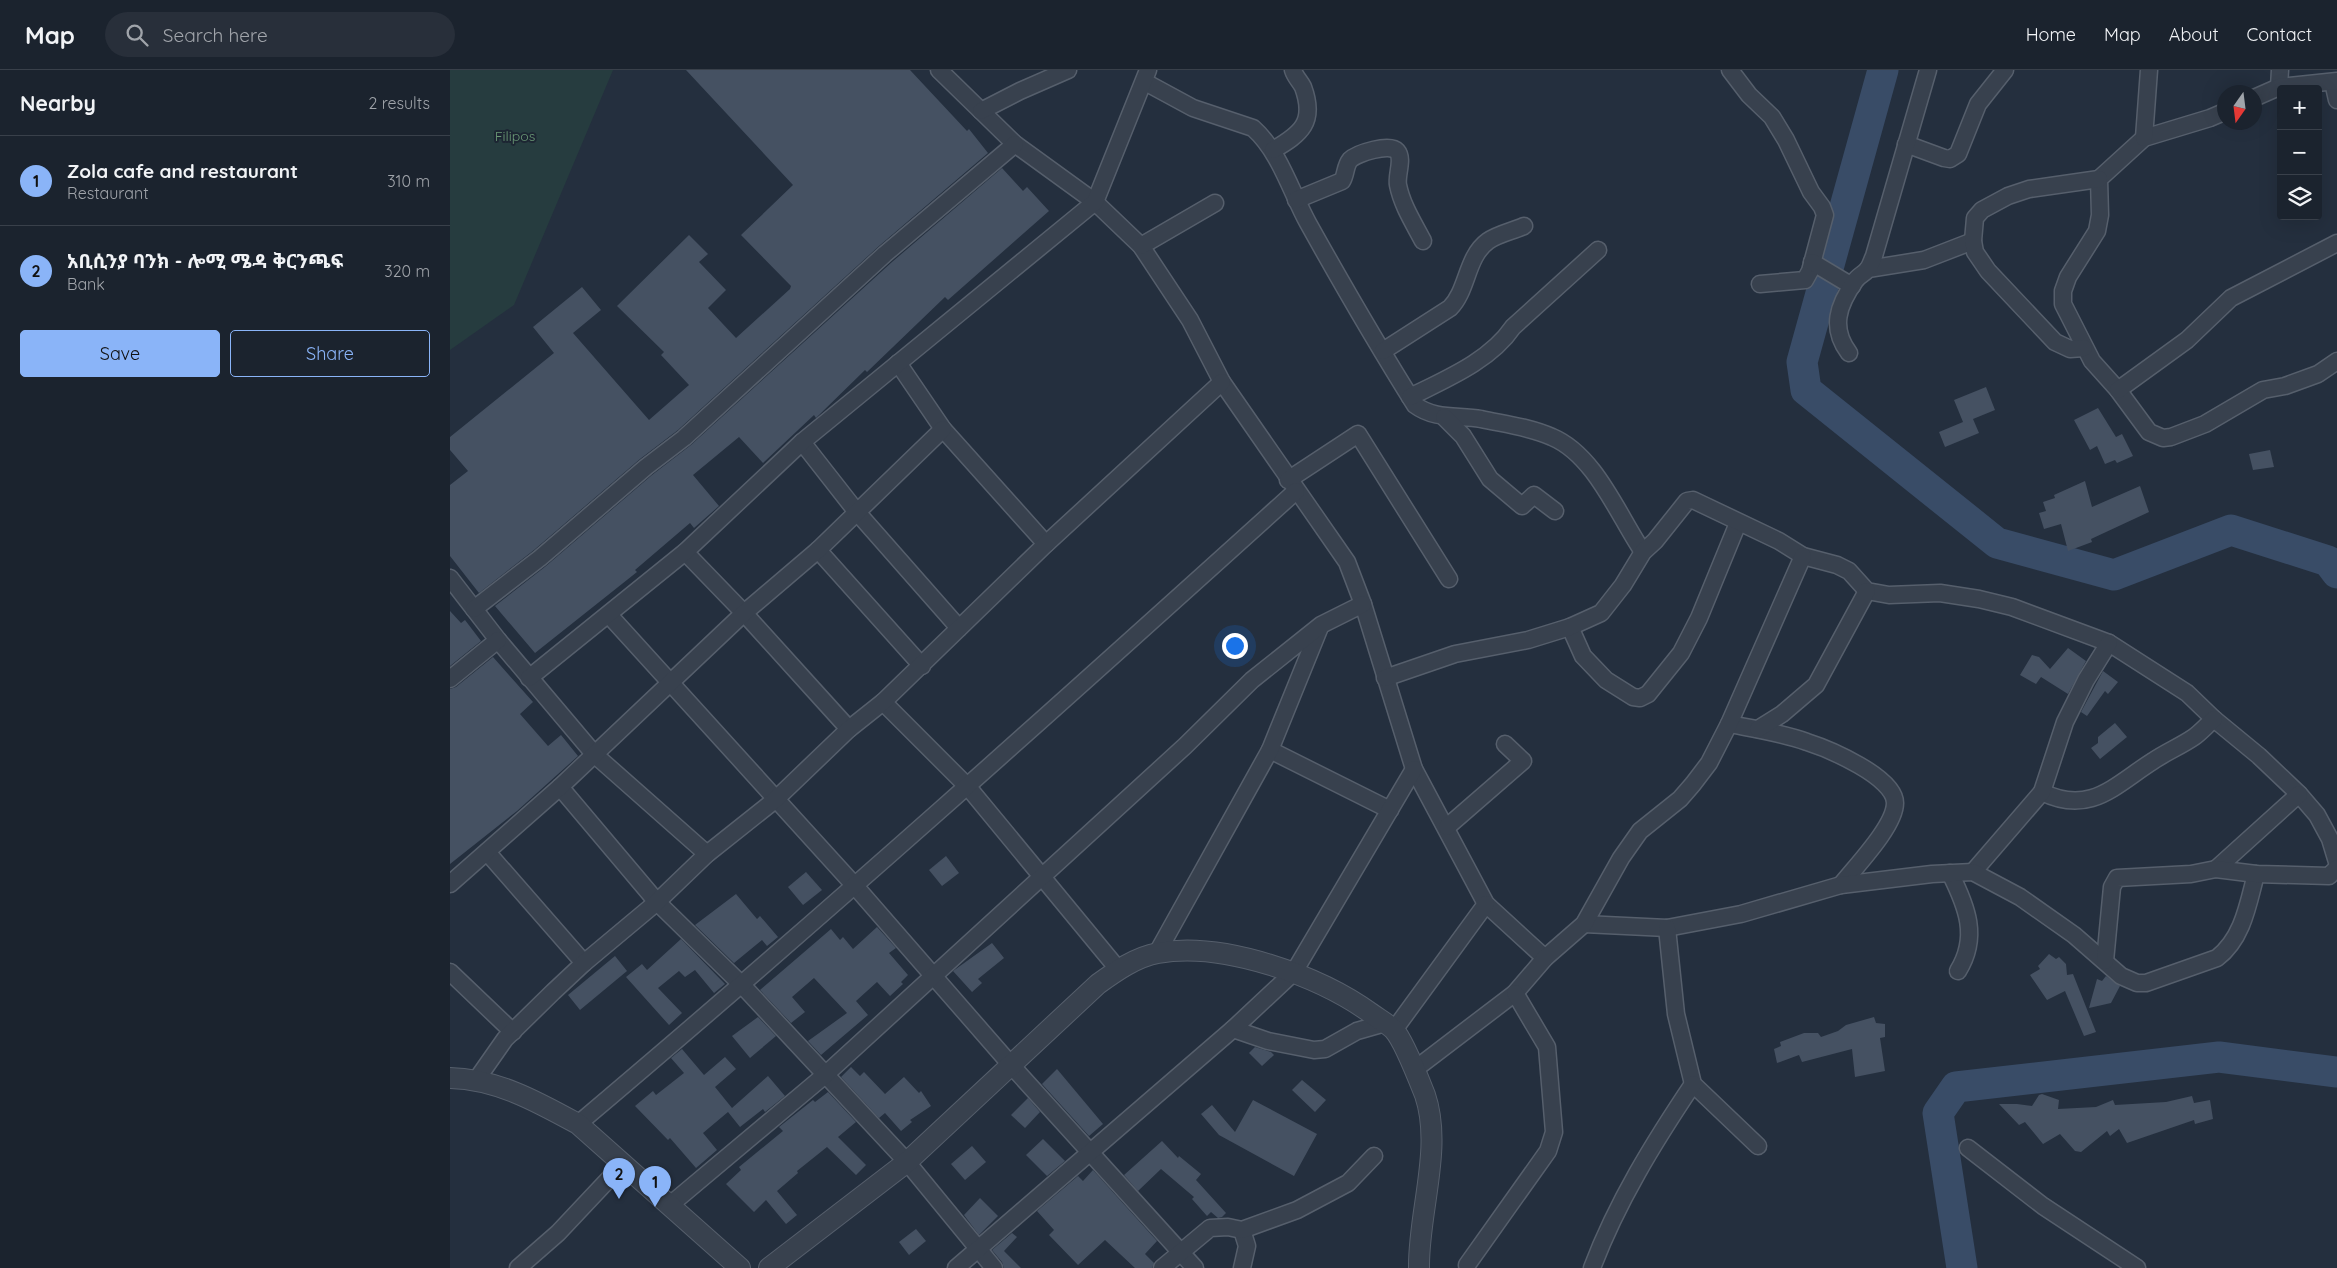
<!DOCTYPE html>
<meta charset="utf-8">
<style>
:root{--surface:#1b232e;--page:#282f3a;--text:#f1f3f6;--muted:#a0a4aa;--line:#39404a;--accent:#8ab4f8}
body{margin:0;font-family:Quicksand,"Noto Sans Ethiopic",sans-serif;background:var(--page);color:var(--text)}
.controls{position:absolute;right:15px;top:15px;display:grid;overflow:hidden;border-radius:5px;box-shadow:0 5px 20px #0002}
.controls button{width:45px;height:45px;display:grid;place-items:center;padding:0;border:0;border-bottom:1px solid var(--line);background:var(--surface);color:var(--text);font:25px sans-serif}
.compass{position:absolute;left:1767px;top:15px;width:45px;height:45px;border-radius:50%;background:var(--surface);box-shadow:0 5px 20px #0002;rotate:194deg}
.you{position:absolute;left:784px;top:575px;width:18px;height:18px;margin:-12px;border:4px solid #fff;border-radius:50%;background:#1a73e8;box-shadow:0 0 0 8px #1a73e833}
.badge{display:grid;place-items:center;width:32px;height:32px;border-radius:50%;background:var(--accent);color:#111;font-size:16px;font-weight:700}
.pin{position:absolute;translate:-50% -41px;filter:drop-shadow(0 1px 2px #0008)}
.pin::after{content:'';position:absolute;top:26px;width:18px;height:15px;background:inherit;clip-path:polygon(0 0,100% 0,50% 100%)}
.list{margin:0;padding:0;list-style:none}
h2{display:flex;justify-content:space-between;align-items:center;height:65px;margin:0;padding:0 20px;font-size:21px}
h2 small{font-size:16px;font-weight:400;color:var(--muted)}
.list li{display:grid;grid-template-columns:32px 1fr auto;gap:15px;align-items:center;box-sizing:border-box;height:90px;padding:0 20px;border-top:1px solid var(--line)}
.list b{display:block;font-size:19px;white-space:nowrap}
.list p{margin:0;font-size:16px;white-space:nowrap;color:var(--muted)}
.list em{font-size:16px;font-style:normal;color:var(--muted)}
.actions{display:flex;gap:10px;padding:15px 20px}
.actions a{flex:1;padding:11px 0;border:1px solid var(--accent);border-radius:5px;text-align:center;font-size:18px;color:var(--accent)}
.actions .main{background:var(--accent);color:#111}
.icon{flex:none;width:28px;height:28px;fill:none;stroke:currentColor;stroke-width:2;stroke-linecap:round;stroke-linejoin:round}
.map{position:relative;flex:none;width:1887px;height:1198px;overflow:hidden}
header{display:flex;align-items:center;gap:30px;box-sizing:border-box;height:70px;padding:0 25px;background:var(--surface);border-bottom:1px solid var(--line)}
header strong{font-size:24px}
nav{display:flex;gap:28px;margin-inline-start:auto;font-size:18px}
.search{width:350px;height:45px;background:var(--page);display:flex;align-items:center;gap:12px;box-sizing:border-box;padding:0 18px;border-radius:28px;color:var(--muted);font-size:19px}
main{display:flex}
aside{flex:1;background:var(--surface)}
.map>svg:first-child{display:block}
.green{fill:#263c3f}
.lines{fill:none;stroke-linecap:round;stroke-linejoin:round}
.river{stroke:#394c67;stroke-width:31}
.building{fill:#455162}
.minor-casing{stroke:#565f6c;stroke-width:19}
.tertiary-casing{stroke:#565f6c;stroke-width:22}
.minor{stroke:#38414e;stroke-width:16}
.tertiary{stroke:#38414e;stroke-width:20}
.labels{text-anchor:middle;stroke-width:4;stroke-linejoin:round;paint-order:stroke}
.park-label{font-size:14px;fill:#6b9a76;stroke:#1d2633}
</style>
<header>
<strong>Map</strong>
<div class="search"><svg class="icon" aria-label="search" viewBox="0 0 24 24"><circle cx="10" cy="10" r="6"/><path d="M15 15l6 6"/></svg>Search here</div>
<nav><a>Home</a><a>Map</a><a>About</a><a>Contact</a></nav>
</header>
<main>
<aside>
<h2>Nearby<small>2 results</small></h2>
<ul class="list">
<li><span class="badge">1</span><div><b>Zola cafe and restaurant</b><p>Restaurant</p></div><em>310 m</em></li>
<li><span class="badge">2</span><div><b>አቢሲንያ ባንክ - ሎሚ ሜዳ ቅርንጫፍ</b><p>Bank</p></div><em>320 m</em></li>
</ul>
<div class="actions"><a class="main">Save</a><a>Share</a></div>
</aside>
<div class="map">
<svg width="1887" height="1198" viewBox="0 0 1887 1198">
<rect width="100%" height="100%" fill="#242f3e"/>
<path class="green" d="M0,0h163l-99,235 -64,45z"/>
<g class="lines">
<g class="river">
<path d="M1433,0l-81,292 4,28 191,153 117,32 117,-45 97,31 9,12"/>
<path d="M1512,1198l-24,-155 18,-26 263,-30 118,15"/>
</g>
</g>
<g class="building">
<path d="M236,0h224l57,61 2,-2 19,24 -109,93 -201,184 -38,29 -106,91 -55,43 -29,-37v-71l18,-14 -18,-21v-13l104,-84 -21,-26 49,-40 19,23 -28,23 76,87 40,-35 -28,-30 3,-3 -47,-46 72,-71 19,19 -9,8 27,28 -18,18 28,30 54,-49 1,-3 -50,-51 52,-50z"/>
<path d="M552,98l21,23 4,-4 22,24 -101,89 -3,-3 -78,75 -2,-2 -46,45 -3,3 -2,-3 -51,48 -24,-26 -46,38 26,31 -25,22 -4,-5 -55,47 2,2 -102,81 -40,-47 51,-40 106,-91 39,-30 201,-183z"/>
<path d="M1536,317l9,23 -22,9 6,14 -34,14 -6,-15 24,-10 -9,-22z"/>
<path d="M1648,338l18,29 6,-3 11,22 -16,7 -2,-3 -10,4 -8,-18 -7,4 -16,-30z"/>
<path d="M1820,380l4,17 -21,3 -4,-16z"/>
<path d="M1635,411l7,26 48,-21 9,26 -58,27 1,3 -24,9 -7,-27 -17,5 -5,-16 7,-2 -3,-9 12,-4 -1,-3z"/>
<path d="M0,541l11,12 4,-3 16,21 -31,25z"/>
<path d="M1618,578l18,13 -18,33 -27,-17 -5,7 -16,-9 12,-20 7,2 11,12z"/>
<path d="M43,587l40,45 -13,12 28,32 13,-11 17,21 -61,55 -67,53v-175l6,-2z"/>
<path d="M1653,601l15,11 -10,12 -3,-3 -18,25 -6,-4z"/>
<path d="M1665,653l12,14 -27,22 -9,-11 7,-5v-6z"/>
<path d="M496,786l13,17 -17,13 -13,-16z"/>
<path d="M356,802l16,18 -19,15 -15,-18z"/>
<path d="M286,824l21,25 3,-3 18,21 -11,9 -5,-6 -28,23 -39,-38z"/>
<path d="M427,857l19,21 -7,5 19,22 -7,7 2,2 -13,12 -13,-14 -21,19 12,14 -47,40 -13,-14 39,-28 -33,-35 -22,19 13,15 -14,11 -31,-33 71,-61 9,11 3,-3 10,12z"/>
<path d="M231,869l44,45 -11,9 -19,-23 -10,7 -6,-6 -21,17 24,25 -13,12 -43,-48 16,-13 5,6z"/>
<path d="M542,873l12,15 -26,21 4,4 -10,9 -19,-21z"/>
<path d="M1599,884l7,5 3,-2 7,7 1,11 6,-1 23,58 -12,4 -19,-45 -18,9 -17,-25 10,-6 -2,-3z"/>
<path d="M165,886l12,15 -47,39 -12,-15z"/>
<path d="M1656,906l14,10 -9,17 -22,5 8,-29 5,2z"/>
<path d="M308,947l18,19 -26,22 -18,-22z"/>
<path d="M1424,947l2,6 9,1v13l-5,1 5,33 -30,6 -3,-28 -50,13 -3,-7 -22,8 -3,-14 7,-3 -1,-4 24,-9h14l3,4 17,-6 8,-6z"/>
<path d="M805,977l16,5 3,3 -12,11 -13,-13z"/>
<path d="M232,979l22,26 21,-18 11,12 -21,18 17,21 36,-32 17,20 -20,16 -2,-3 -23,18 -12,-15 -25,21 14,17 -21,18 -26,-30 -2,2 -33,-34 18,-15 3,4 28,-22 -13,-15z"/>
<path d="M401,997l9,9 4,-4 21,22 19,-17 15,16 2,-2 10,15 -21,14 2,2 -11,9 -16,-18 -6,5 -38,-41z"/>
<path d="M607,999l46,55 -14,12 -47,-52z"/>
<path d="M852,1010l24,20 -11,12 -23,-22z"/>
<path d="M378,1022l28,30 -18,15 28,28 -10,10 -29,-28 -30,24 1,2 -21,18 20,24 -11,9 -20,-24 -12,12 -28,-28 15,-14 -2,-3 44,-36 -4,-4 34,-27 2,2z"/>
<path d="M1592,1024l17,6 -1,9 38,-2 17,-7 2,5 51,-3 26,-6 2,7 16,-3 3,19 -18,5 -1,-4 -67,23 -8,-14 -9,7 -3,-5 -26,21 -6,-1 -15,-17 -17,10 -18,-22 -6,3 -20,-21h18l15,2 7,-11z"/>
<path d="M578,1028l12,14 -15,16 -14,-13z"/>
<path d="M803,1030l64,34 -23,42 -75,-41 -18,-21 11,-9 23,27z"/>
<path d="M593,1069l22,22 -18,15 -21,-21z"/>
<path d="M712,1071l16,17 1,-2 22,18 -5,6 30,33 -4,4 -4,1 -7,-6 -4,4 -15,-17 2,-2 -33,-28 -23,22 -14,-16z"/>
<path d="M522,1076l14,16 -21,18 -14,-16z"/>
<path d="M643,1100l64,71 -12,13 9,9 -2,5h-17l-30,-28 -27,25 -29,-30 5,-5 -17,-19 41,-35 5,5z"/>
<path d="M530,1128l18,18 -19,19 -15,-20z"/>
<path d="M466,1159l10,12 -17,14 -10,-13z"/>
<path d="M562,1163l5,4 -13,14 17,17h-17l-2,-6 -10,-12z"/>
</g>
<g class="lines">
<defs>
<g id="minor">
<path d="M489,0l76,74 80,58 46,44 49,74 32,62 125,180 16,42 51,165 72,135 59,54"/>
<path d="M1280,0l19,25 23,22 14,23 25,52 11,15 3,8 -15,56 -5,9 -45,4"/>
<path d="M695,12l48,26 60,20c27,24 38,64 55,95 34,61 70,123 107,182 20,15 43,10 66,14 23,5 49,8 71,18 43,18 66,78 91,115"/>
<path d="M1883,12l4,18"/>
<path d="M1829,17l1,-17"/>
<path d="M1804,28l25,-11 58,-6"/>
<path d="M531,41l39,-20 48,-21"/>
<path d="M1774,42l-14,6 -66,20 -45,41 1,36 -3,16 -29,46 -5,14v13l29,57 26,29 31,42 14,6 8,-1 34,-13 58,-34 22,-4 33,-12 19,-13"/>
<path d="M1694,68l5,-68"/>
<path d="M1456,74l38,14 6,1 8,-5 20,-50 27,-34"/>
<path d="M823,80c28,-16 43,-28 30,-63 -3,-6 -8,-10 -10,-17"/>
<path d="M846,130l46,-19c4,-6 3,-15 8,-21 7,-7 40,-17 47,-9 7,8 -1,24 1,34 4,20 15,37 25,56"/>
<path d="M691,176l74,-43"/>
<path d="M1362,192l40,24"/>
<path d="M1418,199l56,-9 49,-19"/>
<path d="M1634,278l-14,1 -15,-7 -67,-71 -13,-19 -2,-11 2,-23 7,-8 26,-14 21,-7 70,-10"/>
<path d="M933,281l67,-43c18,-18 16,-51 38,-67 10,-7 25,-10 36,-15"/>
<path d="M1399,283c-19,-25 -11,-48 6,-72 3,-5 9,-7 12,-11 3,-3 5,-10 7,-14l54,-186"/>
<path d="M448,293l45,66 103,115"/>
<path d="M1668,320l69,-50 44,-42 106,-55"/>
<path d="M960,327c36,-18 80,-36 103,-70l85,-77"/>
<path d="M994,347l19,19 27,43 32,27 12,-11 21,16"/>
<path d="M352,372l54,69 103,117"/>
<path d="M838,410l70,-46 91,145"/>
<path d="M368,480l104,116"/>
<path d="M235,482l59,61 105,116"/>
<path d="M0,508l48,62 97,115 112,99"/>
<path d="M24,539l66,-51 106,-91 38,-29 201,-184 130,-110"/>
<path d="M159,545l246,271 156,179 184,203"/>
<path d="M1120,557l13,29 23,24 27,17 7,1 8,-4 33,-41 18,-35 39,-95"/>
<path d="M79,608l156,-126 117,-110 293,-240 53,-132"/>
<path d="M935,608l70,-24 73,-14 42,-13 31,-14 22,-28 20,-33 12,-11 32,-40 6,-1 86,41 24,15 34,9 12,6 18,20 22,4 51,-2 39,6 33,8 97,36 78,50 27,26 45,37 40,38 18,21 13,24 7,23"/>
<path d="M0,609l48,-39"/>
<path d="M433,632l85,85 150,182"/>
<path d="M1279,654c26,5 53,9 78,18 22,7 88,35 88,61 0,23 -39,63 -54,82"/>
<path d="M1308,659l24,-15 34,-29 51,-94"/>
<path d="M820,680l120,60"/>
<path d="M110,717l97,115 85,83 165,177 87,106"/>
<path d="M1592,722c48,24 73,-7 111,-31 13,-9 28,-15 41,-24 7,-5 13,-12 20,-18"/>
<path d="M997,757l76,-66 -18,-17"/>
<path d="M37,782l97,111"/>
<path d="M1766,799l83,-75"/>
<path d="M1523,802l69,-80 23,-70 21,-42 23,-37"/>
<path d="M1500,803c17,34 29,64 8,98"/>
<path d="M0,814l110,-97 184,-174 74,-63 125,-121"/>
<path d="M1134,854l83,4 74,-14 100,-29 91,-11 41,-2 47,25 54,38 47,41 16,7h9l71,-25c26,-20 31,-54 39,-84"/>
<path d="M1217,858l9,86 17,70 65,62"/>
<path d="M707,883l113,-203 50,-123"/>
<path d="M1655,891l7,-74 5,-9 74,-4 25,-5 40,5 73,2 8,-8"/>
<path d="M0,902l63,60"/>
<path d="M783,959l35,12 46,9 11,-1 32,-18 28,-8"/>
<path d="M944,960l92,-126"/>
<path d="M964,1000l101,-77 30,-35 39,-34 37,-66 19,-27 40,-32 13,-15 16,-21 20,-39 74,-168"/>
<path d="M27,1009l28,-40 48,-47 31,-29 73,-61 50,-48 68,-54 74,-71 34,-27 163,-158 176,-162"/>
<path d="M128,1054c244,-206 481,-419 718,-633"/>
<path d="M1518,1078l75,58 94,62"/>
<path d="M220,1135l155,-130 360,-329 67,-66 69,-55 42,-21"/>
<path d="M792,1160l5,16 -5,22"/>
<path d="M1017,1195l81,-114 6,-19 -7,-85 -32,-54"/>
<path d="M68,1198l40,-35 64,-68"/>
<path d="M506,1198l277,-239 61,-57 120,-203"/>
<path d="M712,1198l48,-40 18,-1 14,3 55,-20 51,-27 26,-27"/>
<path d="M1142,1198c25,-66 62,-126 101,-184"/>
</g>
<g id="tertiary">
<path d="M0,1008c47,1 88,24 128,46l162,144"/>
<path d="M319,1198l138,-106 191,-178c18,-13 38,-27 60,-31 65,-12 162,23 214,61 7,5 16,10 22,16 10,11 25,50 31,65 18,53 -7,118 -6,173"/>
</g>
</defs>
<use href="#minor" class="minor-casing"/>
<use href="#tertiary" class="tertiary-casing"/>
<use href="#minor" class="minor"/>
<use href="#tertiary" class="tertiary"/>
</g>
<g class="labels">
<g class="park-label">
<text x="65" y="71">Filipos</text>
</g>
</g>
</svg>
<div class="controls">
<button>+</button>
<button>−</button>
<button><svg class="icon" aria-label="layers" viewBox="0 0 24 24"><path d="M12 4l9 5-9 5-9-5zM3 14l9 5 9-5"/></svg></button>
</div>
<svg class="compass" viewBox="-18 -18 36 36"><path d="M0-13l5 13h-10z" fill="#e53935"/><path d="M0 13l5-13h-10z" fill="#a0a4aa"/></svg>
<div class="you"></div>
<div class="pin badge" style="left:205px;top:1137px">1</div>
<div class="pin badge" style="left:169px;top:1129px">2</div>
</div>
</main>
